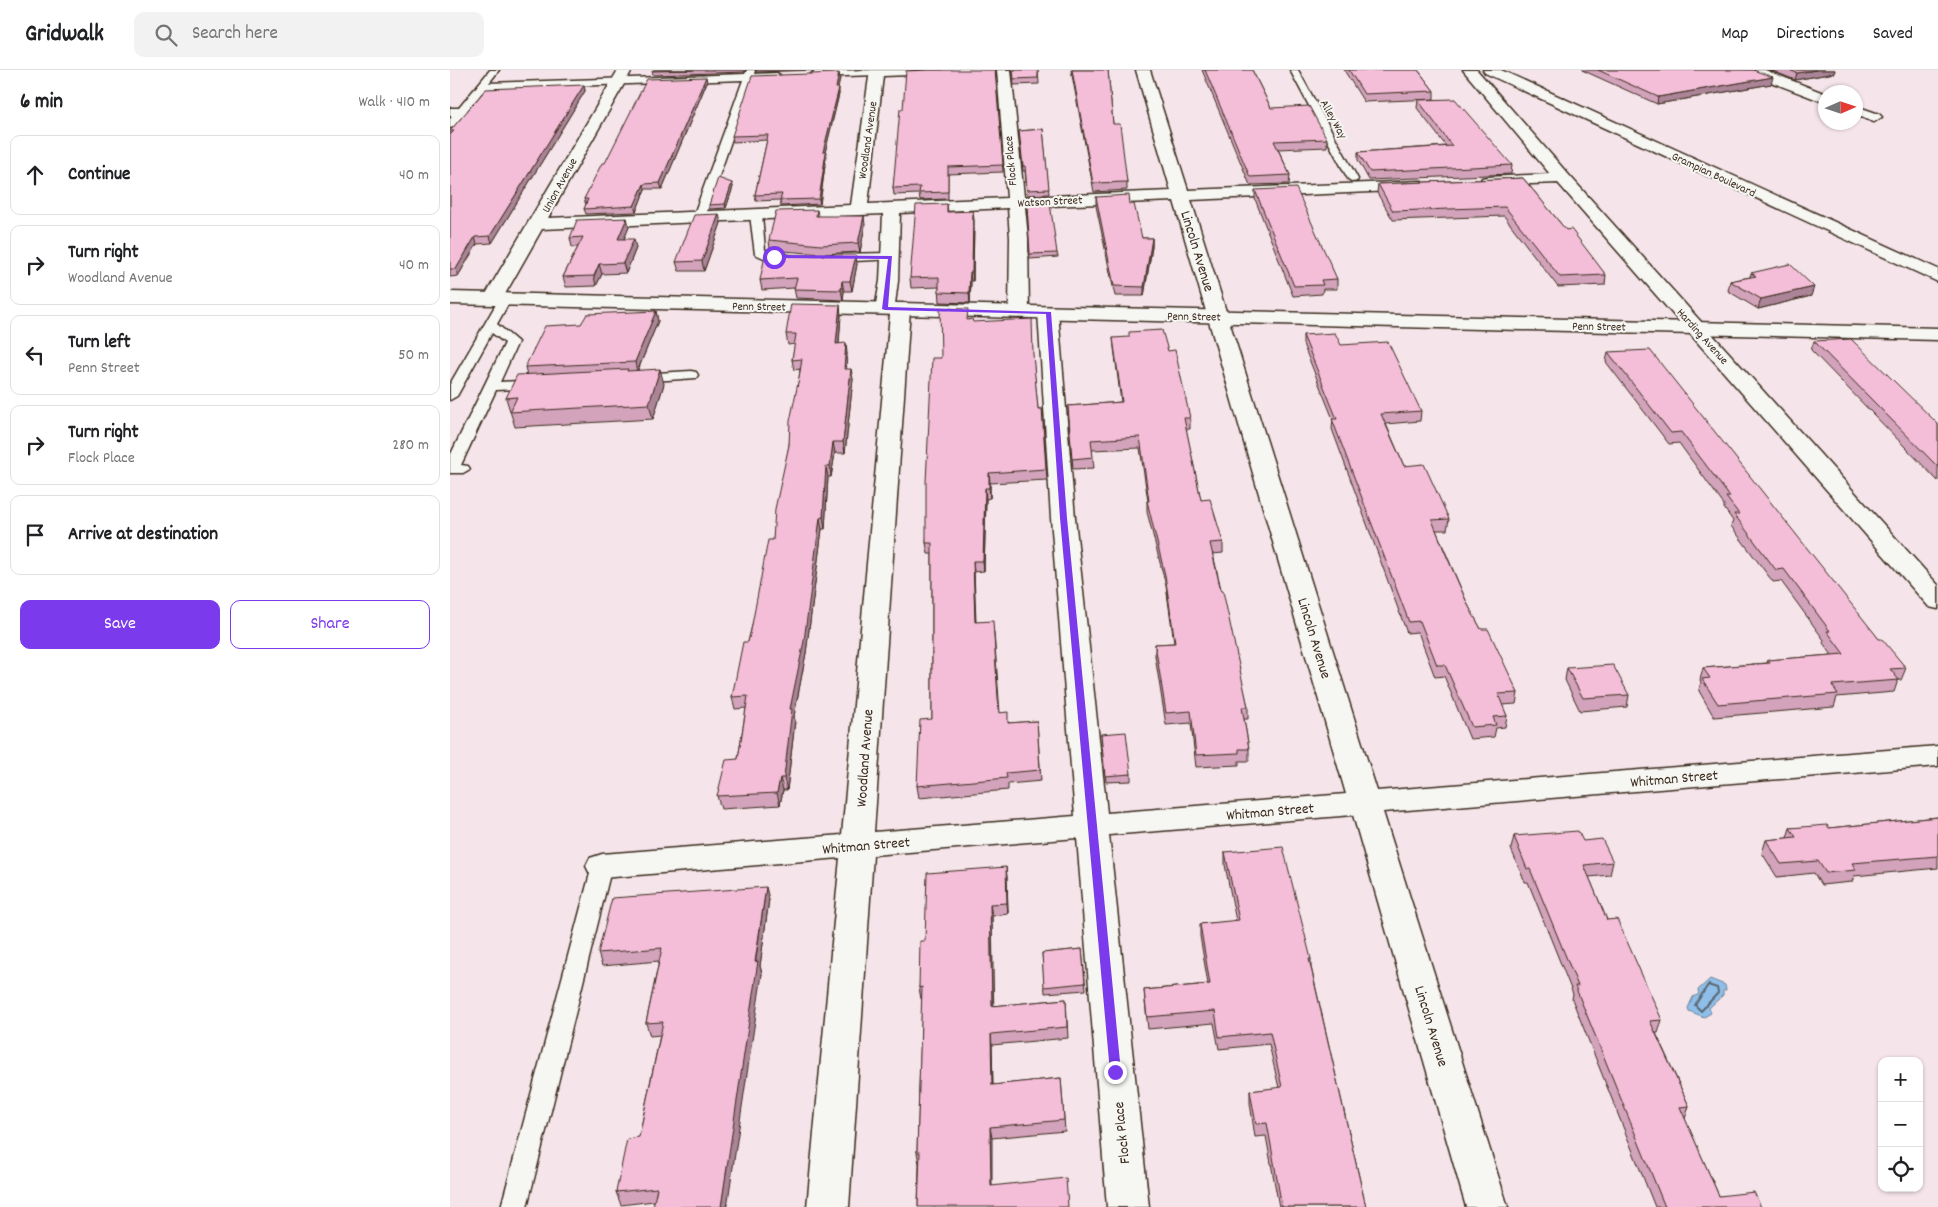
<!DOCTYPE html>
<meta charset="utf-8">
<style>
:root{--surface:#fff;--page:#f2f2f2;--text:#202124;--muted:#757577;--line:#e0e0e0;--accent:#7c3aed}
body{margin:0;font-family:Dekko,sans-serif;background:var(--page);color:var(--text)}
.controls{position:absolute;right:15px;bottom:15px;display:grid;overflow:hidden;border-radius:10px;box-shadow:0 1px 4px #0004}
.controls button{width:45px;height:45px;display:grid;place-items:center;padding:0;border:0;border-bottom:1px solid var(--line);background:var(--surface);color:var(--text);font:25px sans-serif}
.compass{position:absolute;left:1368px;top:15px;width:45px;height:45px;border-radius:50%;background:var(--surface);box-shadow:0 1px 4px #0004;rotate:87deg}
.stop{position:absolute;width:15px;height:15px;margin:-11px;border:4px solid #7c3aed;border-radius:50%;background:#fff}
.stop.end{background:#7c3aed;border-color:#fff;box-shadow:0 1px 5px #0008}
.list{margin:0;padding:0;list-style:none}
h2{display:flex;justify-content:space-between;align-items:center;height:65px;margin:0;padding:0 20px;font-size:21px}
h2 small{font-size:16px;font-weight:400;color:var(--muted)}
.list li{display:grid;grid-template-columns:32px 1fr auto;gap:15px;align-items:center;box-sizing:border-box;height:80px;margin:0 10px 10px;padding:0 10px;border:1px solid var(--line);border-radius:10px}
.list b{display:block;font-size:19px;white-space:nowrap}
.list p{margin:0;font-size:16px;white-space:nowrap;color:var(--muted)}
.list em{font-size:16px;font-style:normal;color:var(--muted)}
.actions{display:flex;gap:10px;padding:15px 20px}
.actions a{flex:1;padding:11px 0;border:1px solid var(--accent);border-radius:10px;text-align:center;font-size:18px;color:var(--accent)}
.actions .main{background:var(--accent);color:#fff}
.icon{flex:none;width:28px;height:28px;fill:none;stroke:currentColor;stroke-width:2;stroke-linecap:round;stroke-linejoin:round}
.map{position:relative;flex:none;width:1488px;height:1137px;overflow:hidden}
header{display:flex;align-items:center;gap:30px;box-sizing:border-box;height:70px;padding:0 25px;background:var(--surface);border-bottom:1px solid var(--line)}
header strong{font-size:24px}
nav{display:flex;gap:28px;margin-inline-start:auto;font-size:18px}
.search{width:350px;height:45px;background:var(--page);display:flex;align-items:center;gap:12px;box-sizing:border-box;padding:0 18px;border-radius:10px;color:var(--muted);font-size:19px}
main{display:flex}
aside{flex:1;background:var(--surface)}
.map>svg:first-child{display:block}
.water{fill:#8ebfea;stroke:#6d8398}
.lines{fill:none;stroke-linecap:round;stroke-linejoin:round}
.shore{stroke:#5c6670;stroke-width:2}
.service-casing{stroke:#3b2a1e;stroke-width:3}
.minor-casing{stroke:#3b2a1e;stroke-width:3}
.tertiary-casing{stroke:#3b2a1e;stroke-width:3}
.service{fill:#f6f6f2;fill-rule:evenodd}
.minor{fill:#f6f6f2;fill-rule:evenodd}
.tertiary{fill:#f6f6f2;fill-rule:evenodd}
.wall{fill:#d2a3ba;stroke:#3b2a1e}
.shaded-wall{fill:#ab8597;stroke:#3b2a1e}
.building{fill:#f4bed8;stroke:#3b2a1e}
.route{fill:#7c3aed}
.labels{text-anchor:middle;stroke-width:4;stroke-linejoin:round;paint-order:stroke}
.far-street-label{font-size:12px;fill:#3b2a1e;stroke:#f6f6f2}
.street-label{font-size:15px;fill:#3b2a1e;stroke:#f6f6f2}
</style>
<header>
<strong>Gridwalk</strong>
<div class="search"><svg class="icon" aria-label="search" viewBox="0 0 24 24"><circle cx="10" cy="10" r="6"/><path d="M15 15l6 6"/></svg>Search here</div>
<nav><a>Map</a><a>Directions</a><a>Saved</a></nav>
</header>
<main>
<aside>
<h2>6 min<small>Walk · 410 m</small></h2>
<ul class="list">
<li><svg class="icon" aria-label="ahead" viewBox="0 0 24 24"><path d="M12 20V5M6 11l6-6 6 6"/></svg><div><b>Continue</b></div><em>40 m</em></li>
<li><svg class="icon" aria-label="right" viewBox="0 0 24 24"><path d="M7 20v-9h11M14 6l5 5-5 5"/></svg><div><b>Turn right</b><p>Woodland Avenue</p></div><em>40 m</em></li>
<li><svg class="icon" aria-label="left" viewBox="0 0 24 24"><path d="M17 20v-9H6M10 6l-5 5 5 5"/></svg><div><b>Turn left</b><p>Penn Street</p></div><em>50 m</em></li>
<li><svg class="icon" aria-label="right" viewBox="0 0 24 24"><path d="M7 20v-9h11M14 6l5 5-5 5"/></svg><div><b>Turn right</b><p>Flock Place</p></div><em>280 m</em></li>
<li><svg class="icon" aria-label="arrive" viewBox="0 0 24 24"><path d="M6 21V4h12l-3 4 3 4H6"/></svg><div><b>Arrive at destination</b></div></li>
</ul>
<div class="actions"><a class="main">Save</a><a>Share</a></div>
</aside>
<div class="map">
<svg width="1488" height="1137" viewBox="0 0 1488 1137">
<rect width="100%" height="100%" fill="#f5e5ea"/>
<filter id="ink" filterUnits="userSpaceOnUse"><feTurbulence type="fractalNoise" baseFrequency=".02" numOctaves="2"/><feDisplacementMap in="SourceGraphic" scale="10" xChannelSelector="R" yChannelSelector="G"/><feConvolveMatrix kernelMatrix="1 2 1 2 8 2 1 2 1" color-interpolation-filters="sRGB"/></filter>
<g filter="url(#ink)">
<path class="water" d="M1260,909l15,6 1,5 -3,1v4l-14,13 2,5 -7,4 -15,-6 -1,-3 5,-11 6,-3 -1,-4z"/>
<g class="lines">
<path class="shore" d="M1258,915l9,3 1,5 -17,18 -6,-6z"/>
<defs>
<g id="service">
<path d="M40,0h9l-10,13 256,-9 2,-4h8l-1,4 23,-1 4,3 -4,3 -25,1 -47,137 -6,3 -6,-3 50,-137 -258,9 -32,38 -3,1v-9z"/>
<path d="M430,0v4l-3,1 -62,2 -4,-3 4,-3z"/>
<path d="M840,0h8l60,109 -1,2 -4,1 -5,-3z"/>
<path d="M306,142l6,3 3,35 27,6v4l-26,-1 -11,-5 -5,-39z"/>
<path d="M441,183l6,4 -2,2 -61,3 -6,-4 6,-4z"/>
<path d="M55,225l6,4 -14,25 21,18 -18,40 35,-2 7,4 -7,4 -39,2 -35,75 7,1 2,3 -7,4h-13v-17l55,-113 -13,-10 -35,63 -7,4v-16l49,-85z"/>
<path d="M241,301l5,1 2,3 -2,3 -57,4 -7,-4 7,-4z"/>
<path d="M152,788l7,3 3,5 -85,341h-26l91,-341 3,-5z"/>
</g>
<g id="minor">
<path d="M168,0h14l-84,148 303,-13 19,-135h72l-7,4 -52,2 -15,128 139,-6 -10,-128h14l13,127 147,-6 -35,-121h14l38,120 233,-9 2,4 -2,4 -6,1 -224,10 186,591 561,-45v20l-555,46 125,395h-42l-113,-392 -244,20 40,372h-42l-30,-369 -204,17 -24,352h-42l33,-349 -238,20 -12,-4 -4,-8 4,-8 12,-4 240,-19 48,-521 -12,-1 -3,-4 5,-28 3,-67 -341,15 -42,74h-14l-3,-4zM724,131l172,593 -239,19 -32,-295 -17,-206 -3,-4h-14l-3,4 13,206 24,298 -201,16 36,-523 -3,-4 -12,-1 3,-23 2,-68 108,-5 2,30 -1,74 3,4h14l3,-4 -1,-74 -3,-31z"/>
<path d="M1013,0h14l91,104 370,411v24l-9,-2 -371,-424 -76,3 -2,-4 2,-4 6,-1 62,-3z"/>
<path d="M1295,0h20l61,24v9l-79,-30z"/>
<path d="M1406,36l23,8 3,3 -8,5 -18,-7z"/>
<path d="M0,38h11l7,4 -7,4h-11z"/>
</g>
<g id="tertiary">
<path d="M1033,0h18l437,199v13l-453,-209z"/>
<path d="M0,222l1488,36v12l-1488,-36z"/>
</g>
</defs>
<use href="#service" class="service-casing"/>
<use href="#minor" class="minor-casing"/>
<use href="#tertiary" class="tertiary-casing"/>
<use href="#service" class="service"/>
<use href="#minor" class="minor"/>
<use href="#tertiary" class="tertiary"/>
</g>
<g class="wall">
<path d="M203,0h93l-2,2 -91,3 -1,-4z"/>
<path d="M306,0h65l-65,2z"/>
<path d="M545,0l8,102 -55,2v25l-28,1 -1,-6 -25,1 -1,-7 10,-79z"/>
<path d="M562,0h26l1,14 -25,1z"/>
<path d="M621,0h37l5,54 14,58v8l-33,2z"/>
<path d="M752,0h50l19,38 56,31v8l-49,2 12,26 -1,9 -39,1z"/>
<path d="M894,0h74l16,21v8l-70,3z"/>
<path d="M1132,0h171l18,14 -114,20z"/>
<path d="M1320,0h65l-1,3 -39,7z"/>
<path d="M390,8l-2,10 1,6 -14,58 1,5 -6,47 -39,2 -1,-6 -24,1 -1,-6 12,-55 -34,2 -1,-6z"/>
<path d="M257,12l-45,107h-17l-9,23 -50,2 -2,-5 2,-4 -2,-6 21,-36z"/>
<path d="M134,15l1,6 -93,152 -15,1 -19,32 -8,1v-142h1l-1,-4z"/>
<path d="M968,30l94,65 -1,9 -142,6 -11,-20v-8l88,-6 -29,-38z"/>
<path d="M593,59l6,65 -22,1 -2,-24h-2l-4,-40z"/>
<path d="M1073,108l43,52 40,45 -1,10 -47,2 -54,-71 -111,4 -16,-27 1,-9z"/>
<path d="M282,113l1,4 -7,21 -16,1 -1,-4z"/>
<path d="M805,120l82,89v10h-14l-1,5 -29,2 -38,-97z"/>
<path d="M646,127l34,7 12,34h10v9l-8,49h-29l-19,-90z"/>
<path d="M497,134l1,8 26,8 -1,61h-2l-1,22 -30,-1 -1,-15 -28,1 -1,-10z"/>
<path d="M577,134l30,49 1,4 -28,2z"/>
<path d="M367,140l1,6 47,9 -5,27 -38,2 -52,-4 -1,-10z"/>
<path d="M177,148l2,9 -5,12 12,9 -10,25 -24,1 -6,12 -30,1 -3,-10 15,-30h-6l-2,-9z"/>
<path d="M271,153l-17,48h-25l-3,-9z"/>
<path d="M407,194l-5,27h-8l-1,9 -47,-2 -2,-10 -32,2 -2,-10z"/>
<path d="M1301,203l60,23 -53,13 -30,-18 2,-10 20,-4z"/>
<path d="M206,241l2,10 -20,49 26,14 -11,35 -138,8 -9,-29 21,-23 -2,-8 56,-43z"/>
<path d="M391,245l-2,29 8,9 -1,16 7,10 -8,74h-10l-4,24h-3l-3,52h-3l-16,124 -12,63 1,5 -8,69h-4l-3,15 -59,4 -4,-13 21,-37 8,-51 -11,1 -3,-12 16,-55 25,-102 16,-95 10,-67 1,-9 -6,1 -2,-10 3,-16 -7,1 -2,-11z"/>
<path d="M519,250l64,40 5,49h4l5,71 -57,3v15l-4,1 -2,72 -10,1 2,50 18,10 6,81 9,10 28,-2 4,60 -33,3v6l-89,8 -2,-12 15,-67v-165h-4l-2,-11 15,-185z"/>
<path d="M853,265l38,10 80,66 -1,10 -34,3 18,42 45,53 -2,11h-11l32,75 13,24 37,64 -2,11 -14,1 5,11 -2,11 -9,1 -2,9 -24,2 -26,-63 -9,1 -17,-45 -11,1 -75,-204 1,-10 -30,-75z"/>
<path d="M663,268l55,13 22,67v11h-4l15,71 22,42v11l-10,1 35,153v12h-4l5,30v12h-10v4l-43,2 -5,-44 -25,2 -11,-69v-12l19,-1 -8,-57 -19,-74v-11h1l-8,-53 -48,2 2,18 -21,1 -5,-63 53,-4 -7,-54z"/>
<path d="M1364,271l124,83v57l-127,-131z"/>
<path d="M1158,282l271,287 27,29 -5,12h-3l-4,12 -57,5 -3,10 -120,10 -15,-26 2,-9 -1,-2 3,-12 64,-5 1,-3 64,-5 -9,-12 1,-3 -43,-59 -8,1 -42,-56 2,-5 -9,-13v-3l-45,-62 -10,1 -63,-82z"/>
<path d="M1117,598l62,27 -2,12 -47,4 -15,-31z"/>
<path d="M651,664l30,40v7l-25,1z"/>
<path d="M1488,747v51l-84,8 -2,6 -31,3 -7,-12 -37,4 -15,-24 4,-13 21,-2 3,-10h39z"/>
<path d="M1064,766l69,5 30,21 -3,13 -21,2 18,43 55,100 -4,13h-2l33,73 -4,13 34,77 42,11h-106l-83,-208 1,-5 -45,-112h-3l-14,-33z"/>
<path d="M775,782l86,107v8l55,240h-87l-13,-71 -11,1 -5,-34v-12l29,-3 -10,-44 -50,5 -5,-26 -66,6 -3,-27 -1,-12 64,-6 -8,-48v-12l36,-3 -11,-56z"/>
<path d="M556,797l1,11 1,36 -16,2 1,90 73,-7 2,39 -76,7 1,40 68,-7 4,53 -73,7 -74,69 1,-43 -2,-12 5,-153h-1l-2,-11 6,-47z"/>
<path d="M319,829l-9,67 2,8 -108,227 -33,4 -5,-13 23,-55 21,-102 -10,1 -4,-13 13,-62 -57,5 -4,-13z"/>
<path d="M632,879l4,41 -41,3 -3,-40z"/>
</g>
<g class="shaded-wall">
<path d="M1366,0h19l-1,3 -39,7 2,-7z"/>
<path d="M389,3l1,5 -3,16 -1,-6z"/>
<path d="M256,7l1,5 -45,107 -2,-6z"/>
<path d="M1323,7l-2,7 -114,20 1,-7z"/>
<path d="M134,15l1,6 -93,152 -2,-7z"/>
<path d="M389,18v6l-15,63 -1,-5z"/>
<path d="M376,82v5l-6,47 -1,-5z"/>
<path d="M282,113l1,4 -7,21 -1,-4z"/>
<path d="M194,114l1,5 -9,23 -2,-6z"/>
<path d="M523,141l1,9 -1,61 -1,-9z"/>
<path d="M269,144l2,9 -17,48 -2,-10z"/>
<path d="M414,146l1,9 -5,27 -2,-9z"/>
<path d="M177,148l2,9 -9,22 -2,-10z"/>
<path d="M25,167l2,7 -19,32 -2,-7z"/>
<path d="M702,168v9l-8,49v-9z"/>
<path d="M184,169l2,9 -10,25 -3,-10z"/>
<path d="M406,185l1,9 -5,27 -2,-10z"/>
<path d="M149,194l3,10 -6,12 -2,-10z"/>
<path d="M520,202l1,9 -1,22 -1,-10z"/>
<path d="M392,211l2,10 -1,9 -2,-10z"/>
<path d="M1364,217l-3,9 -53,13 3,-10z"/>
<path d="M390,235l1,10 -3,39 -2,-10z"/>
<path d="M206,241l2,10 -21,51 -2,-10z"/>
<path d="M396,273l1,10 -1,26 -2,-10z"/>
<path d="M210,299l4,15 -11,35 -4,-15z"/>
<path d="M401,299l2,10 -8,74 -2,-11z"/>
<path d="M383,372l2,11 -4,24 -1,-11z"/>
<path d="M376,396l2,11 -3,52 -2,-12z"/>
<path d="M539,403l1,10v15l-1,-10z"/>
<path d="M535,418l1,11 -2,72 -1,-10z"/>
<path d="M370,448l2,11 -16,124 -12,63 1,5 -8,69 -3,-12 6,-69z"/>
<path d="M523,491l1,11 2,61 -1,-11z"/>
<path d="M330,708l3,12 -3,15 -3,-12z"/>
<path d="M556,797l1,11 1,36 -1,-11z"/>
<path d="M316,817l3,12 -9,67 2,8 -35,233h-6z"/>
<path d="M540,834l2,12 2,102 -2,-12z"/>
<path d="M541,964l1,11 1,51 -1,-11z"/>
<path d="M540,1057l2,11v59l-1,-11z"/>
</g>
<g class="building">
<path d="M203,0h40l-41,1z"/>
<path d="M478,0h67l8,95 -55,2v25l-29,1 1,-6 -27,1 7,-79h3l3,-38z"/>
<path d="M563,0h25v8l-24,1z"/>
<path d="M622,0h36l5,54h7l7,58 -34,1z"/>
<path d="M755,0h47l19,38 38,-2 18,33 -53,2 16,34 -40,2z"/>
<path d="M899,0h69l16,21 -70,3z"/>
<path d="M1148,0h155l20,7 -115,20z"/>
<path d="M1339,0h27l-19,3z"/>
<path d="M389,3l-3,15h3l-16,64h3l-7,47 -39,1 2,-6 -27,1 13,-60 -36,1 20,-60z"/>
<path d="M256,7l-46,106 -16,1 -10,22 -50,3 4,-10h-4l18,-36h3l42,-84z"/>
<path d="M134,15l-94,151 -15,1 -19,32h-6v-134l4,-4h-4l36,-42z"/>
<path d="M1005,29l57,66 -142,7 -12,-20 94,-6 -34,-46z"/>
<path d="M593,59l6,60 -22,1 -2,-24h-2l-4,-35z"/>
<path d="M268,108l14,5 -7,21 -16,1z"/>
<path d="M1073,108l43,52 5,-1 35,46 -46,2 -55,-70 -112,4 -15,-27z"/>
<path d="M846,118l41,91 -16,1 2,5 -29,1 -39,-96z"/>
<path d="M679,125l1,9h4l8,34h10l-8,49 -30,-1 -18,-89z"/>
<path d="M600,133l7,50 -27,1 -3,-50z"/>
<path d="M497,134v8l26,-1 -1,61h-2l-1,21 -30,-1v-15l-29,1 6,-73z"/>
<path d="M367,140l-1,6h48l-6,27 -37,2 -52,-5 7,-29z"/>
<path d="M269,144l-17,47 -26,1 18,-47z"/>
<path d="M177,148l-9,21h16l-11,24 -24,1 -5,12 -31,1 20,-40 -13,1 7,-18z"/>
<path d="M316,181l29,4h61l-6,26h-8l-1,9 -47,-1 3,-11 -37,2z"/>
<path d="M1340,194l24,23 -53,12 -31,-18 26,-5 -5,-3z"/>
<path d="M341,234l49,1 -4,39 10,-1 -2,26h7l-8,73h-10l-3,24h-4l-3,51 -3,1 -16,123 -14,68h2l-8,69h-4l-3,15 -60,3 9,-36 12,-1 10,-63 -16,1 11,-55h5l3,-12 17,-90h5l2,-31 14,-64 1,-24 9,-43 3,-19 -10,1 4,-26h-10z"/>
<path d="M490,238l28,1 -1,11 5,-1 1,3 59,-3 1,35 5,55h4l4,60 -57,4v15h-4l-2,73h-10l2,61 18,-1 6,92 9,-1v11l29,-2 3,49 -34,3 1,5 -90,8 3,-66 12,-1v-176h-6v-61l6,-124h9z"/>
<path d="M206,241l-21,51 -110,5 20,-41 36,-2 6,-10z"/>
<path d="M712,260l6,21 7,-1 9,41 6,27h-6l17,82 9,-1 13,43 -13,1 11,48h2l25,116h-6l7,42h-10v4l-43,2 -5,-44 -25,2 -11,-69 20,-1 -10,-68 -18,-74h2l-9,-64 -49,3 2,17 -21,2 -4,-53 54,-4 -9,-64 16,-1v-5z"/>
<path d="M885,263l6,12 47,-3 33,69 -40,3 23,52 20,-2 25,55 -17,1 12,30 24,55 13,24h7l30,64 -20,1 9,22 -14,1 3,8 -24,2 -27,-62h-8l-17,-44 -11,1 -77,-203h5l-34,-84z"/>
<path d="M1401,269l87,85v43l-124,-126z"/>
<path d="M1200,280l229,289h3l24,29 -16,1 9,11 -67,5 6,9 -120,10 -16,-25 8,-1 -7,-10 67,-5 -2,-3 76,-6 -17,-23h3l-46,-62 -8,1 -42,-56h5l-13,-17h4l-49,-65 -10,1 -63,-81z"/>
<path d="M178,299l-1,2 33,-2 -11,35 -139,8 7,-15 -11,1 11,-23z"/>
<path d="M1163,595l16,30 -46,3 -16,-30z"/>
<path d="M676,662l5,42 -26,2 -4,-42z"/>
<path d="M1488,747v39l-86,7 4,7 -30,3 -8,-12 -37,3 -15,-24 30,-3 -6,-9 37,-3 2,3z"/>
<path d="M1128,761l5,10 19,-2 11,23 -29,3 23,55 10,-1 45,101 -12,1 39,85 -9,1 39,89 35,-4 7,15h-96l-90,-221h3l-48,-117h-3l-13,-33z"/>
<path d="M833,777l28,112h-2l57,248h-84l-15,-84 -11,1 -6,-33 32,-4 -12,-55 -51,5 -4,-26 -68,6 -3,-27 66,-6 -10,-60 39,-4 -14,-68z"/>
<path d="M556,797l1,36 -17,1 2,102 74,-7 1,28 -76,7 1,51 69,-7 3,42 -74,7 1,59 75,-8 2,29h-150l2,-55h-3l5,-165 -3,1 1,-47h5l2,-68z"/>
<path d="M316,817l-11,75 3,-1 -37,246h-68l4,-19 -41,4 11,-53 12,-2 24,-115 -17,1 16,-75 -64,5 14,-55z"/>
<path d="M632,879l3,34 -41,4 -2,-34z"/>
</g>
</g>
<path class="route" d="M324,185l118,1 -4,51 163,5 16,206 54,554 -2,3h-8l-1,-3 -50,-554 -14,-204 -161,-4 -3,-1 6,-50 -116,-1z"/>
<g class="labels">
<g class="far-street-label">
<text transform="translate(884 49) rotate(61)" y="4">Alley Way</text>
<text transform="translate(417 70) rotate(-82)" y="4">Woodland Avenue</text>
<text transform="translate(560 91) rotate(-95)" y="4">Flock Place</text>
<text transform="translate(1264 104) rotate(25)" y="4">Grampian Boulevard</text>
<text transform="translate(109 115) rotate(-61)" y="4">Union Avenue</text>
<text transform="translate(600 131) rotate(-3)" y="4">Watson Street</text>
<text transform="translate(309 236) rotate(1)" y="4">Penn Street</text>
<text transform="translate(744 246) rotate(1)" y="4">Penn Street</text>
<text transform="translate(1149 256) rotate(1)" y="4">Penn Street</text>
<text transform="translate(1253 266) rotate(48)" y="4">Harding Avenue</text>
</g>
<g class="street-label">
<text transform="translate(748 181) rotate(73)" y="5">Lincoln Avenue</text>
<text transform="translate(865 568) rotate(73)" y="5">Lincoln Avenue</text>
<text transform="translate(414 688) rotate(-86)" y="5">Woodland Avenue</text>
<text transform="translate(1224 708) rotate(-5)" y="5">Whitman Street</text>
<text transform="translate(820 741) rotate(-5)" y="5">Whitman Street</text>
<text transform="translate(416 775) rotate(-5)" y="5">Whitman Street</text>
<text transform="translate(982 956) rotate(73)" y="5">Lincoln Avenue</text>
<text transform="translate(671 1063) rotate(-96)" y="5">Flock Place</text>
</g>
</g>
</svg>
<div class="controls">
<button>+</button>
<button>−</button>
<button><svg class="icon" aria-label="locate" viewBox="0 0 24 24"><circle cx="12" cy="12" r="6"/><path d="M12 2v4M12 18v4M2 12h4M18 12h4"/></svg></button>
</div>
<svg class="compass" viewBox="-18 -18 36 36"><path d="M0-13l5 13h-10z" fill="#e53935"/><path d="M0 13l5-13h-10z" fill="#757577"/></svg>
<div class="stop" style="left:324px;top:187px"></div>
<div class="stop end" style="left:665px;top:1002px"></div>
</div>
</main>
